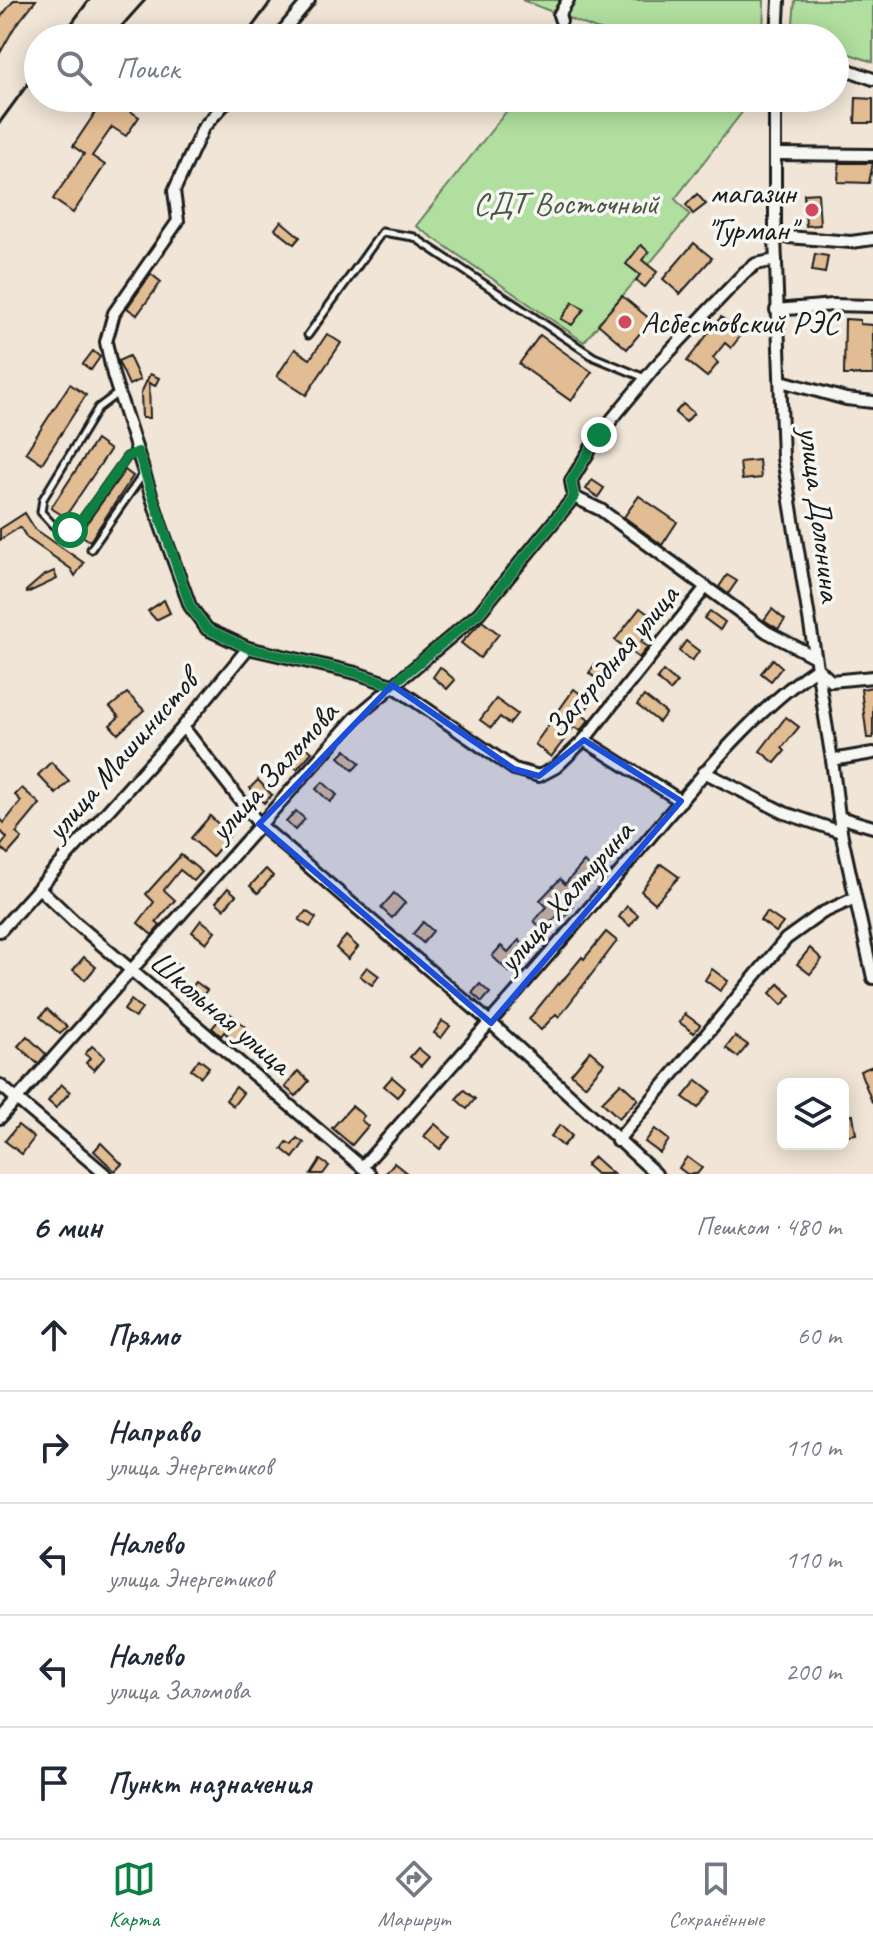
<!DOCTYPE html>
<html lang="ru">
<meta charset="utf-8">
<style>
:root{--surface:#fff;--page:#f6f6f7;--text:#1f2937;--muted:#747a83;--line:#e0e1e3;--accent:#0b8043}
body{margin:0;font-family:Caveat,sans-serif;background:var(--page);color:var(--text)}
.controls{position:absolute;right:24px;bottom:24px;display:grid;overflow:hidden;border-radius:12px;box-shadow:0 4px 20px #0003}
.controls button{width:72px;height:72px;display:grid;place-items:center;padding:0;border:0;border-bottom:2px solid var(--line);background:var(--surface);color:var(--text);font:40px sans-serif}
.stop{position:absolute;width:24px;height:24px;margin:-18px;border:6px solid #0b8043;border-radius:50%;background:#fff}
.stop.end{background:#0b8043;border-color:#fff;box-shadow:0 2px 8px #0008}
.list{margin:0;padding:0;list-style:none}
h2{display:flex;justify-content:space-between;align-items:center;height:104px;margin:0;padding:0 32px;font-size:34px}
h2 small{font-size:26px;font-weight:400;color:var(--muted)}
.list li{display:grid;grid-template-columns:52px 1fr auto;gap:24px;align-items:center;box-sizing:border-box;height:112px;padding:0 32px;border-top:2px solid var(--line)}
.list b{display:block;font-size:30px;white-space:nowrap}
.list p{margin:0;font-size:26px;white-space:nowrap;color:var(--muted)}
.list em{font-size:26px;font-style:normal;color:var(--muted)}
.icon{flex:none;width:44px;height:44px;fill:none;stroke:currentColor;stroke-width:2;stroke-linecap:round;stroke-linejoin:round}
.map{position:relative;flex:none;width:873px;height:1174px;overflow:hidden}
.search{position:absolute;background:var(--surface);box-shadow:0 4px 20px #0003;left:24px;right:24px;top:24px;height:88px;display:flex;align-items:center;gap:20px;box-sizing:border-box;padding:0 28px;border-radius:44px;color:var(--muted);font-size:30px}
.sheet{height:664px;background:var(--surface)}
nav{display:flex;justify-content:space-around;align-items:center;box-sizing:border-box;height:112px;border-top:2px solid var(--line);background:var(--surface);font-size:22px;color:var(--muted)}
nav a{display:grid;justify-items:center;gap:4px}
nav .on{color:var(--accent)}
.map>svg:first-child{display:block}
.green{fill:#b0df9f;stroke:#667e5e;stroke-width:2}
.building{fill:#e2bc93;stroke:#1c1c1c;stroke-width:2}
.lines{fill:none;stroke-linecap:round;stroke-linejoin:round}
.lane-casing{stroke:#1c1c1c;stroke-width:11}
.street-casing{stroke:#1c1c1c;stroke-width:16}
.lane{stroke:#f6f6f2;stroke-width:5}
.street{stroke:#f6f6f2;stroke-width:10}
.rail{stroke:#1c1c1c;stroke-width:3}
.route{stroke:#0b8043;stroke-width:10}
.marked{fill:#1d4ed8;fill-opacity:0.2;stroke:#1d4ed8;stroke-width:6;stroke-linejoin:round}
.poi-dot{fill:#d1495b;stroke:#f6f6f2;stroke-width:3}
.labels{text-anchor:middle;stroke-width:7;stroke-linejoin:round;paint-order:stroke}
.poi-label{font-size:32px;fill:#1c1c1c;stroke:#f6f6f2;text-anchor:end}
.park-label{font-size:32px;fill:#485643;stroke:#f6f6f2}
.street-label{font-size:32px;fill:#1c1c1c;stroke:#f6f6f2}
</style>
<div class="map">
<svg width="873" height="1174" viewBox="0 0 873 1174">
<rect width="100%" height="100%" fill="#f0e5d6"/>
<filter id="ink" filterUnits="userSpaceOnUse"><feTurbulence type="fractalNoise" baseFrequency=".0125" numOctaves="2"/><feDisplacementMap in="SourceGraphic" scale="16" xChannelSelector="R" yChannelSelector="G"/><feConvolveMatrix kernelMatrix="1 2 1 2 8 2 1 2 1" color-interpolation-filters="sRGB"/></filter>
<g filter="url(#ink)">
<g class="green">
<path d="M522,0h242l-1,38h-125l-42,-9z"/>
<path d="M795,0h78v62l-38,-13v-11h-31l-12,-4z"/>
<path d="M517,98h209l17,13 -68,88 15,16 -106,127 -168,-116z"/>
</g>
<g class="building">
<path d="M14,0h22l-22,28 -14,25v-35z"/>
<path d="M105,98h6l28,19 -13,19 -14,-9 -20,29 13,9 -32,48 -20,-14 31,-45 -11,-8z"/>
<path d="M856,98l17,1v24h-18z"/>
<path d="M839,163h34l-4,20 -31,-1z"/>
<path d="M818,193l2,32 -14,1 -2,-32z"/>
<path d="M697,194l9,10 -13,10 -7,-9z"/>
<path d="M281,221l19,16 -6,7 -19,-15z"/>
<path d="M694,243l18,15 -32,36 -17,-15z"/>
<path d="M641,245l8,7 -7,8 15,12 -12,15 -9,-7 4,-5 -14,-11z"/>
<path d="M815,254l13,2 -3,17 -13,-2z"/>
<path d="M151,274l10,8 -24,33 -10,-7z"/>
<path d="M622,296l29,24 -24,29 -29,-25z"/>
<path d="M573,302l11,7 -12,16 -11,-6z"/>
<path d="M721,317l21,17 -11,14 -6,-5 -12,15 5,5 -11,14 -20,-16z"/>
<path d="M845,319l15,1v4l13,1v50h-29z"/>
<path d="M327,334l14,9 -35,52 -29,-19 18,-27 15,10z"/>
<path d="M540,335l52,37 -21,29 -52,-37z"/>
<path d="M93,351l7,6 -9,13 -8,-6z"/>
<path d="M129,356l11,24 -11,5 -11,-24z"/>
<path d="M150,374l9,4 -4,8 -6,-3 1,35h-8l-1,-25z"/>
<path d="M70,384l16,11 -44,68 -16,-11z"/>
<path d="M683,404l11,9 -8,9 -11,-9z"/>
<path d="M96,440l14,10 -45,67 -14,-9z"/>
<path d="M759,460l2,18 -19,2 -2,-18z"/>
<path d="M125,470l8,6 -43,65 -11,-7z"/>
<path d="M592,480l12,8 -6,9 -12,-8z"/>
<path d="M639,496l38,26 -15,23 -38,-28z"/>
<path d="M25,513l10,16 49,34 -9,13 -4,-7 -44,-31 -7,-11 -20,13v-11z"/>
<path d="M54,571l3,8 -30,14 -1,-2 17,-15z"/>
<path d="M727,575l10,6 -9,13 -9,-7z"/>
<path d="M164,600l6,13 -14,7 -8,-9z"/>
<path d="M640,608l15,11 -14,23 7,5 -9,11 -24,-18z"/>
<path d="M772,609l13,11 -7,9 -14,-9z"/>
<path d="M710,611l15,11 -5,8 -16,-12z"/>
<path d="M482,621l17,13 -19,24 -19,-15z"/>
<path d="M686,641l13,10 -7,10 -13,-10z"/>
<path d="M773,659l9,8 -11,14 -10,-8z"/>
<path d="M595,664l16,11 -7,9 -15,-11z"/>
<path d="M440,667l15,13 -8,9 -14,-12z"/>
<path d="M663,671l14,12 -7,8 -13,-12z"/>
<path d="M873,687v51h-6l-6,-49z"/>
<path d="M574,689l17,13 -9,13 7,5 -9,11 -6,-4 -23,30 -16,-13z"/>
<path d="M127,693l17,17 -26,24 -8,-9 9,-8 -9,-10z"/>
<path d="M644,696l22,17 -7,9 -22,-17z"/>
<path d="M496,699l21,15 -8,10 -9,-7 -9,11 -11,-8z"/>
<path d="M786,717l13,10 -17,21 3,3 -10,12 -15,-12z"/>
<path d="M300,742l12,10 -15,17 -12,-9z"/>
<path d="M346,750l14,13 -7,7 -14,-13z"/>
<path d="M51,762l18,19 -13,13 -18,-19z"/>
<path d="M258,780l14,15 -8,8 -14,-15z"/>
<path d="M323,782l14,13 -7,7 -14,-13z"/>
<path d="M22,788l18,16 -24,29 6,5 -14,16 -8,-7 7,-9 -7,-8v-12l4,5 17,-22 -6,-6z"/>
<path d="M296,811l9,8 -10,11 -9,-8z"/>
<path d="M210,816l20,19 -18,22 -21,-19z"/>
<path d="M181,855l21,17 -8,9 -14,-11 -16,20 11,10 -19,22 4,4 -8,9 -14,-12 16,-21 -8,-8z"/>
<path d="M584,862l10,9 -27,30 6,6 -11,13 -5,-4 -14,14 -9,-9 13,-14 -7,-7 20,-21 5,5z"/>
<path d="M661,864l18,13 -24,26 -14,-12z"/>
<path d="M266,869l7,7 -15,17 -8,-7z"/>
<path d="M228,888l8,7 -12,14 -8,-7z"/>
<path d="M394,893l11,10 -13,15 -11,-10z"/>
<path d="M627,906l11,9 -8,11 -11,-9z"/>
<path d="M306,911l10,7 -6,9 -11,-7z"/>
<path d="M767,912l16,11 -7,9 -16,-12z"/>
<path d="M201,920l14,11 -9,12 -14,-11z"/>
<path d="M423,922l10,9 -10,12 -10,-9z"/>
<path d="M606,932l11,9 -58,76 -3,-3 -15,16 -12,-11 29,-36 1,2 23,-28 2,2z"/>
<path d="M346,936l12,11 -10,12 -12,-11z"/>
<path d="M519,940l10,10 -20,22 -17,-16 9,-10 7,6z"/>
<path d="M810,948l12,11 -12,15 -13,-10z"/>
<path d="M84,957l12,10 -11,13 -12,-10z"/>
<path d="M170,959l11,8 -11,14 -11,-9z"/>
<path d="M367,967l12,9 -7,9 -12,-9z"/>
<path d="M712,969l16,12 -8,10 -15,-11z"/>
<path d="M196,982l11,8 -12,15 -10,-9z"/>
<path d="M480,984l10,9 -8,9 -10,-9z"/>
<path d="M779,984l12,11 -9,10 -12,-12z"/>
<path d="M131,1000l11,9 -7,9 -11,-8z"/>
<path d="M47,1009l20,18 -7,7 -20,-17z"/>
<path d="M227,1011l21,18 -11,14 -13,-11 -3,4 -9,-8z"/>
<path d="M685,1014l15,11 -6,8 -15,-11z"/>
<path d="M442,1021l8,5 -9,12 -7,-5z"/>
<path d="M27,1036l19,18 -8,10 -20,-18z"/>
<path d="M735,1036l13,9 -10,12 -12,-9z"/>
<path d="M92,1046l13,11 -11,13 -8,-7 4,-5 -5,-4z"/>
<path d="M418,1048l11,9 -8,9 -11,-9z"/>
<path d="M264,1051l11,8 -6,9 -11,-8z"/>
<path d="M590,1051l14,12 -19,23 -14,-12z"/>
<path d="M199,1059l10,8 -8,10 -10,-7z"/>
<path d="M873,1066v36h-1l-12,-31z"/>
<path d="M298,1071l11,10 -13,15 -11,-9z"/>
<path d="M392,1077l13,11 -8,9 -13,-11z"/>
<path d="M697,1080l14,11 -13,17 -15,-11z"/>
<path d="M621,1083l17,16 -19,19 -17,-16z"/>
<path d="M61,1084l9,8 -14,16 -8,-7z"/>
<path d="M236,1087l7,6 -10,13 -7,-6z"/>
<path d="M464,1090l11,9 -8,10 -11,-10z"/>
<path d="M352,1106l12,10 -3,4 7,6 -16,19 -20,-17z"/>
<path d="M853,1115l3,19 -13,2v-19z"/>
<path d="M435,1124l15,13 -10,12 -16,-13z"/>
<path d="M18,1125l16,13 -12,16 -17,-13z"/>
<path d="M560,1125l12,11 -9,10 -12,-10z"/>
<path d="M655,1129l14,11 -9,13 -15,-11z"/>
<path d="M297,1138l7,5 -11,15 -11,-9 5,-7 5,3z"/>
<path d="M101,1143l21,21 -7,7 -21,-20z"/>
<path d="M594,1157l19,17h-17l-10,-9z"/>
<path d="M687,1157l15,11 -5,6h-10l-8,-6z"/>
<path d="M320,1160l9,6 -6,8h-12z"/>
<path d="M394,1163l14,11h-23z"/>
</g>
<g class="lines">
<defs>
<g id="lane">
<path d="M308,335l74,-103 32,5 180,120 51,21"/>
<path d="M118,393l-20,15 -55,91 -2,13 12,13 17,5 10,-7 47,-66 11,-5"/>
<path d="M91,549l53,-76"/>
</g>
<g id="street">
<path d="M561,21l-2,-6 9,-15"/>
<path d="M277,38l32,-38"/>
<path d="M777,38l2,-38"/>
<path d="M835,65l38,14"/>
<path d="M230,98l-27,30 -29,63 4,30 -64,92 -8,29 7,33 48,151 29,80 17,23 41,19 108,25 36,12 122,84 25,7 17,-9 28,-27 122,-153"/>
<path d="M775,98v138l8,222 49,302 9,72 32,146"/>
<path d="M775,154l98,1"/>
<path d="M775,236l76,6 22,-3"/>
<path d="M776,310l57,-5 40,1"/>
<path d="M781,381l65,18 27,3"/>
<path d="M574,497l27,13 166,122 48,25"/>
<path d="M183,727l76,97 232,199 165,151"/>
<path d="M584,740l97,61"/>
<path d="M832,760l41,-7"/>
<path d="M704,772l81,41 56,19"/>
<path d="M839,817l34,10"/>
<path d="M39,888l37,35 294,251"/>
<path d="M0,931l183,-204 65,-79"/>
<path d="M0,1085l105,89"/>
<path d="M0,1118l355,-400 124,-105 95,-116 -3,-16 28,-46 55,-67 90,-95 12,-9 20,-4"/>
<path d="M617,1141l169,-202 36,-26 33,-15"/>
<path d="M362,1167c88,-99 175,-198 261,-298 57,-66 121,-152 194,-201l14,13 42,-4"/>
</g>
</defs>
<use href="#lane" class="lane-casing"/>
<use href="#street" class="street-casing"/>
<use href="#lane" class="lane"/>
<use href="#street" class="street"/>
<g class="rail">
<path d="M61,38l28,-38"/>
<path d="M111,38l34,-38"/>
<path d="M244,38l28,-38"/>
<path d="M0,122l38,-52"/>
</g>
</g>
</g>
<g class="lines" filter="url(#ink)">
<path class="route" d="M70,530l10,-7 47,-66 11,-5 52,154 17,23 41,19 108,25 36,12 87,-72 95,-116 -3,-16 28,-46"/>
</g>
<path class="marked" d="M392,685l122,84 25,7 45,-36 97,61 -190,222 -232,-199z"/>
<g class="poi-dot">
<circle cx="812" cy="210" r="8"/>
<circle cx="625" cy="322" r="8"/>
</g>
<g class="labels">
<g class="poi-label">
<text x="796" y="203">магазин<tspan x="796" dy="37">"Гурман"</tspan></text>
<text x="641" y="333" text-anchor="start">Асбестовский РЭС</text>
</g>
<g class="park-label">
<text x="566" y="214">СДТ Восточный</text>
</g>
<g class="street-label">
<text transform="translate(821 514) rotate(83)" y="11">улица Долонина</text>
<text transform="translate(611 661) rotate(-50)" y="11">Загородная улица</text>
<text transform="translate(121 755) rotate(-49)" y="11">улица Машинистов</text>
<text transform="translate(273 771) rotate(-48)" y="11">улица Заломова</text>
<text transform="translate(565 896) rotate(-49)" y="11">улица Халтурина</text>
<text transform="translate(221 1012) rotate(40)" y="11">Школьная улица</text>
</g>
</g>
</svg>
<div class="controls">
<button><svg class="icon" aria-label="layers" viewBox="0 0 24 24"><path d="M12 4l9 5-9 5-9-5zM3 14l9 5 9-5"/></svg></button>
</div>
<div class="stop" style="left:70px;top:530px"></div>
<div class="stop end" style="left:599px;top:435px"></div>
<div class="search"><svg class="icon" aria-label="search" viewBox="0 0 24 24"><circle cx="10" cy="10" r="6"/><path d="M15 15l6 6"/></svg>Поиск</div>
</div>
<section class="sheet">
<h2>6 мин<small>Пешком · 480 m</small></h2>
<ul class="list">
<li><svg class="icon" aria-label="ahead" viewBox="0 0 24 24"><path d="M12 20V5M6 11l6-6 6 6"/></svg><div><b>Прямо</b></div><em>60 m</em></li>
<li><svg class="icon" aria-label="right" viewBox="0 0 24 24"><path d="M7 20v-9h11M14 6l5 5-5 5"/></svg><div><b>Направо</b><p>улица Энергетиков</p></div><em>110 m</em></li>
<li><svg class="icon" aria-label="left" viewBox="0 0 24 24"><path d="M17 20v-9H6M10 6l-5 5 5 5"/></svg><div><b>Налево</b><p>улица Энергетиков</p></div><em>110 m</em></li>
<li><svg class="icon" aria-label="left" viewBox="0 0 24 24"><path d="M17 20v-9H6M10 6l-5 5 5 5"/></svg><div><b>Налево</b><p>улица Заломова</p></div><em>200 m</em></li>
<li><svg class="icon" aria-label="arrive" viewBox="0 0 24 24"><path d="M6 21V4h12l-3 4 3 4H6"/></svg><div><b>Пункт назначения</b></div></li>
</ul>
</section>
<nav>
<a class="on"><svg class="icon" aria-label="map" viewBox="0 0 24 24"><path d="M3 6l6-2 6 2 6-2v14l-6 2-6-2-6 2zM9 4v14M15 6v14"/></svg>Карта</a>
<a><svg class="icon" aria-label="directions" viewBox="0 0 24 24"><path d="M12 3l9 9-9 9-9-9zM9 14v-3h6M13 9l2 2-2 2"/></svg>Маршрут</a>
<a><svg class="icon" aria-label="saved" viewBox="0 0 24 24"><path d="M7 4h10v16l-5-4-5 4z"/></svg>Сохранённые</a>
</nav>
